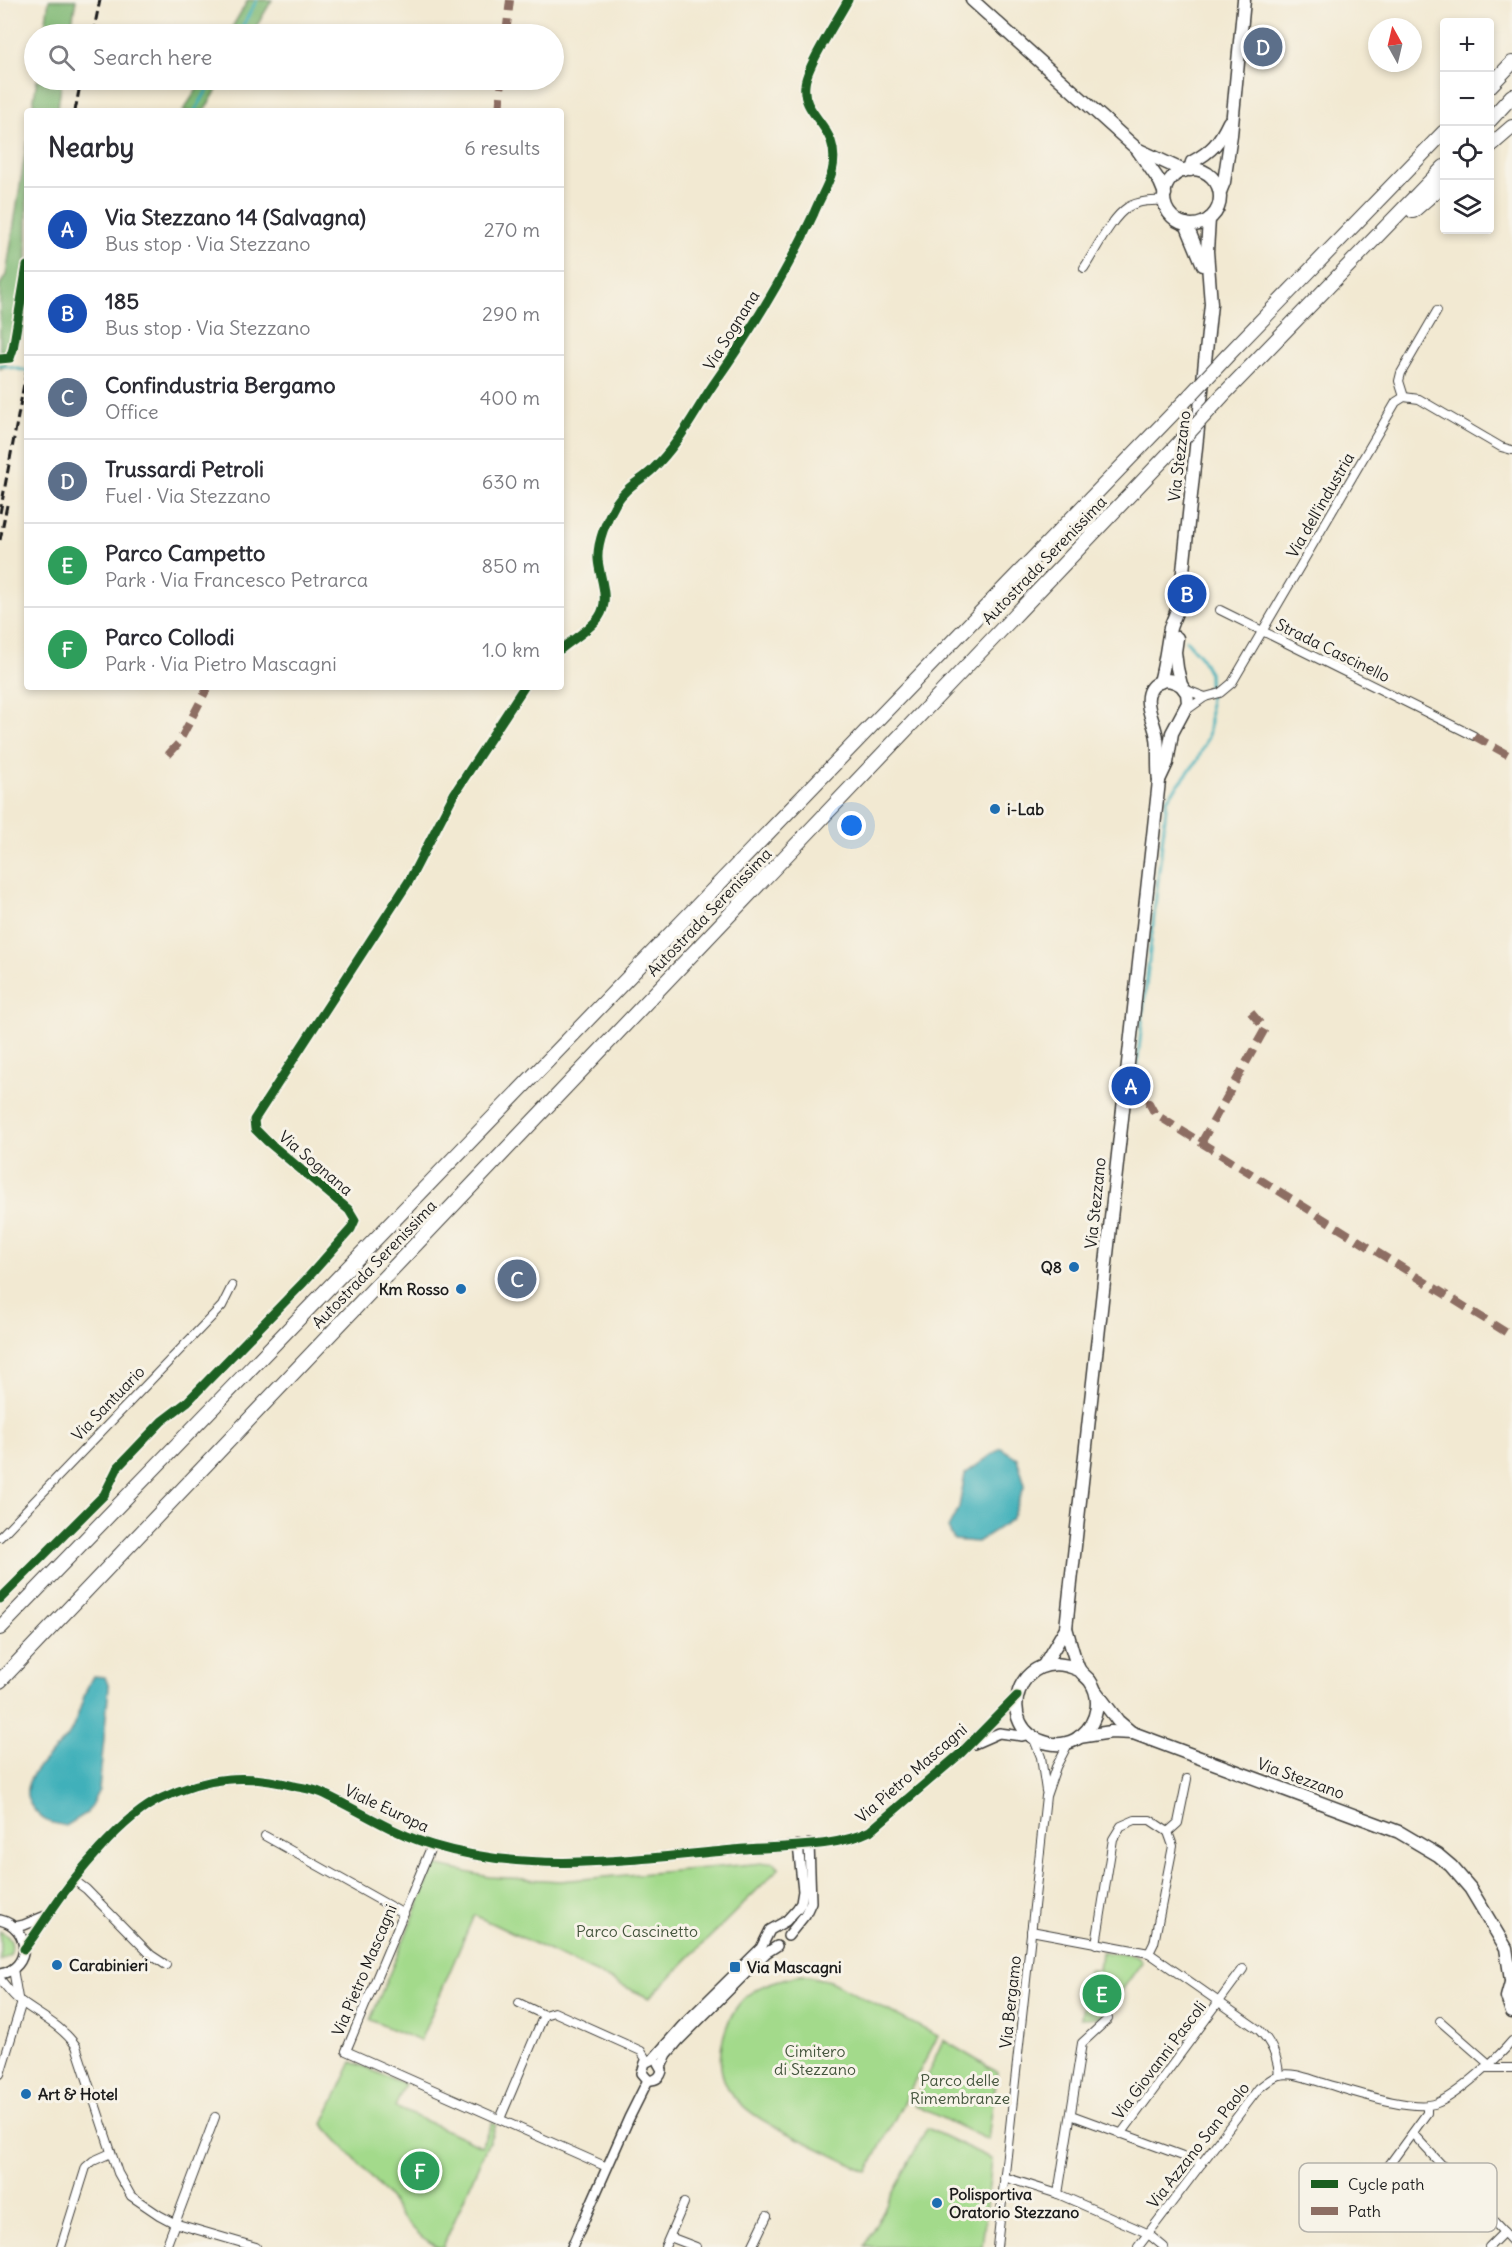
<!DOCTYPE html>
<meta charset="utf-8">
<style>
:root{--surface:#fff;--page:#f2f2f3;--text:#2b2b33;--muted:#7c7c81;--line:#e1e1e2;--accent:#ea580c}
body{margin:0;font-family:Delius,sans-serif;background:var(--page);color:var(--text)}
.controls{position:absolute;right:18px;top:18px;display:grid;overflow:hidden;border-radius:6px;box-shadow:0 3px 9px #0003}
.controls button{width:54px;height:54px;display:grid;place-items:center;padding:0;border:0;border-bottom:2px solid var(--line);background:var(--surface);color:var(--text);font:30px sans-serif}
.compass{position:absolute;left:1368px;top:18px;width:54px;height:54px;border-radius:50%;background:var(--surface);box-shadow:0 3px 9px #0003;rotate:352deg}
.you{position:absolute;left:852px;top:826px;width:21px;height:21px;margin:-15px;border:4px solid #fff;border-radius:50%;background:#1a73e8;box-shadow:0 0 0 9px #1a73e833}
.badge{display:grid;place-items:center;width:39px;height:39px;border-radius:50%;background:var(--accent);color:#fff;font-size:20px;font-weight:700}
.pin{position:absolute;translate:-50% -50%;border:3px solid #fff;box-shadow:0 2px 6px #0006}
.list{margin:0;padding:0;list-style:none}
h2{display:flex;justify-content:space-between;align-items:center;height:78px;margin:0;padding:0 24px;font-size:26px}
h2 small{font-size:20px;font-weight:400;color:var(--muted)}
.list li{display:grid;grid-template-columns:39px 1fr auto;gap:18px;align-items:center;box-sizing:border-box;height:84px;padding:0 24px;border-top:2px solid var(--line)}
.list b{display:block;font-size:22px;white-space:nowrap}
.list p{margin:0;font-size:20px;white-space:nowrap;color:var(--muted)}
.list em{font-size:20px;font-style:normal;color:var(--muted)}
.icon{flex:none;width:33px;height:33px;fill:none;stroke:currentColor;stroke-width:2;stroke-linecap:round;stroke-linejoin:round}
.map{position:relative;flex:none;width:1512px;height:2247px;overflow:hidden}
.search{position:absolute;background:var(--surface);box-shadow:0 3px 9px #0003;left:24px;top:24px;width:540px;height:66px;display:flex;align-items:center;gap:15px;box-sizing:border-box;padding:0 21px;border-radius:33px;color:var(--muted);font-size:22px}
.panel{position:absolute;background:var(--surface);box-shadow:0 3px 9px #0003;left:24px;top:108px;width:540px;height:582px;border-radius:6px}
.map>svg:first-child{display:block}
.green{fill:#a3da8b;stroke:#607b54;stroke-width:1.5}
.forest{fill:#82ba77;stroke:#4f6b4a;stroke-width:1.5}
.water{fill:#40b0ba;stroke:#2e666b;stroke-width:1.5}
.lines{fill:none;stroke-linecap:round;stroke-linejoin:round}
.stream{stroke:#40b0ba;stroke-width:3}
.minor-casing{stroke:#3c3b37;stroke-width:10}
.tertiary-casing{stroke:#3c3b37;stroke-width:12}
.primary-casing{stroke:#3c3b37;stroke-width:15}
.motorway-casing{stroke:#3c3b37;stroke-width:16}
.minor{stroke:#fff;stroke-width:8}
.tertiary{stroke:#fff;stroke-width:9}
.primary{stroke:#fff;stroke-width:12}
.motorway{stroke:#fff;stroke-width:14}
.rail{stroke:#1c1c1c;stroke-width:3;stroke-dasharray:9 4.5;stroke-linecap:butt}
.motorway-bridge-casing{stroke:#3c3b37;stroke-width:16;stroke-linecap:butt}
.motorway-bridge{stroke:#fff;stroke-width:14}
.quiet{stroke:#8d6e63;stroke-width:8;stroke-dasharray:15 8;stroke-linecap:butt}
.cycleway-casing{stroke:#f7f3e8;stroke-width:13}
.cycleway{stroke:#1b5e20;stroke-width:9}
.poi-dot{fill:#1f6fb2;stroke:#f7f3e8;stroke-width:2}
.labels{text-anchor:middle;stroke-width:6;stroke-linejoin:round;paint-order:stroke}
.street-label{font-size:16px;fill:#1c1c1c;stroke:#f7f3e8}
.poi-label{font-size:16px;font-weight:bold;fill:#1c1c1c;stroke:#f7f3e8;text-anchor:start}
.park-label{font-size:16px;fill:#44553d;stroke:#f7f3e8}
.key{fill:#f7f3e8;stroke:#b5b2ab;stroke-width:1.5}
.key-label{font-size:16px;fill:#1c1c1c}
</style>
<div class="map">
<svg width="1512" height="2247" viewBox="0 0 1512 2247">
<rect width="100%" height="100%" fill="#f7f3e8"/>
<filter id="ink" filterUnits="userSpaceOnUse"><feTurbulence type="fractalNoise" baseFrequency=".0167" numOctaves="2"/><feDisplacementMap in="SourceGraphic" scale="12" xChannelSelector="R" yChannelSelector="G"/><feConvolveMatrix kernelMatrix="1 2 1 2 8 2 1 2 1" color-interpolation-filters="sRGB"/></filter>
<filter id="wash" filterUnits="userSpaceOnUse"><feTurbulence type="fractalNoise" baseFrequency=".008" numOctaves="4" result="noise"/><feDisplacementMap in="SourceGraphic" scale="24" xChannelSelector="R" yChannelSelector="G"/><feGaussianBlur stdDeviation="1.35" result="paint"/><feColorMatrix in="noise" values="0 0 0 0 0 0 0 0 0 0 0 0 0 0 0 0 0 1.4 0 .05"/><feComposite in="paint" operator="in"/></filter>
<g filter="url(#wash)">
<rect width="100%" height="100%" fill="#f2e9d2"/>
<g class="green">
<path d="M774,1862l5,6 -130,130 -175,-83 -54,126 -50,-21 65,-155 54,12 71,4z"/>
<path d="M0,1932c11,3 14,13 10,23l-10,6z"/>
<path d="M1101,1952l37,4 4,6 -39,55 -22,1 7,-48 11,1z"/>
<path d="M802,1975l28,6 108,55 -71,136c-23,-11 -47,-23 -70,-34 -50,-24 -94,-48 -70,-112 13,-36 40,-45 75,-51z"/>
<path d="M943,2040l54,32 -9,68 -74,-35z"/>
<path d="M352,2062l53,22 -10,23 86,39 11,-23 4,2 -53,122h-6l-15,-10 -22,-21 -13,-21 -64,-71z"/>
<path d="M927,2128l65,31 -10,88h-118z"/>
</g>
<g class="forest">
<path d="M49,0h27l-6,34h-26z"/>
<path d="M248,0h24l-20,34h-24z"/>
<path d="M37,80h25l-5,31h-25z"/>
<path d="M203,80h20l-19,31h-21z"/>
<path d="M27,142v129l-14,78 -9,18 -4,2v-84l6,-10z"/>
</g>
<g class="water">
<path d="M1001,1448l16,10 8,27 -14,35 -34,22 -23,-2 -6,-12 11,-21 6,-33z"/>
<path d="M93,1676l12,1 4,10 -10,103 -12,23 -21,13c-18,-4 -23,-4 -34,-19 -20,-27 23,-53 36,-71 11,-16 14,-42 25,-60z"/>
</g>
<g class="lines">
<g class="stream">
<path d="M238,34l19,-34"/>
<path d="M195,111l18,-31"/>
<path d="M0,365l27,6"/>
<path d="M1135,1085l32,-286 30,-38 11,-24 2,-15 -1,-49 -9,-17 -14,-16"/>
</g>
</g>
</g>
<g filter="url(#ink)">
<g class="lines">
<defs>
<g id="minor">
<path d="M1084,268c12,-18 27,-50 44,-61 10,-6 26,-7 37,-6"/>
<path d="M1404,397l-5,-16 2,-8 36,-62"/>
<path d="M1220,610l254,126"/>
<path d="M1184,689l21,8"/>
<path d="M1184,712l21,-15 15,-4 12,-10 164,-281 8,-5 15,2 82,48 11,3"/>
<path d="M0,1537l222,-231 10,-20"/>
<path d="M1033,1737l8,20 5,34"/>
<path d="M1168,1832l10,-9 9,-44"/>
<path d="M265,1836l139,78"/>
<path d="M432,1845l-86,206 261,116"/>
<path d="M75,1881l11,8 65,66 15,10"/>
<path d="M1031,1931l118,22 110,77c12,12 19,28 20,45"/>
<path d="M1096,1944l17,-105 8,-13 14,-6h15l18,12 5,14 -19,97 -5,10"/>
<path d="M13,1969l5,29"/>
<path d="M0,1979c6,7 12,16 20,22 20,15 41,24 56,45l42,127 13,23 28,19 15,8 82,24"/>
<path d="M519,2003l25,12"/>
<path d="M1440,2021l49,43"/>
<path d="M1484,2068h28"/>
<path d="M0,2074l22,-72"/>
<path d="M1071,2115l131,48"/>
<path d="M500,2119l44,-104 10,-3 87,39 6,10"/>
<path d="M1121,2134l122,-165"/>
<path d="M1413,2134l99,107"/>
<path d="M1004,2177l54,17 89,39 17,14"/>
<path d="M1373,2187l54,-74v-7"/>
<path d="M1058,2194l24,-151 26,-24"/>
<path d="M1430,2217l32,-30"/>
<path d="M670,2237l26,10"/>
<path d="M61,2247l25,-80 7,-6 18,-8"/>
<path d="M166,2247l49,-130"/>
<path d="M665,2247l19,-44"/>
<path d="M752,2247l15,-31"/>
<path d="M997,2247l49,-451 10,-29 13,-25"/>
<path d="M1138,2247l121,-159c6,-4 13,-11 20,-13 13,-3 28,3 41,7 26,7 93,31 117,21 20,-8 61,-45 75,-62"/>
<path d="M1489,2247l15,-15"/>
</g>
<g id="tertiary">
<path d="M974,1744l25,-11 23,3 8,-2"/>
<path d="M0,1920c31,7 32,49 0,54"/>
<path d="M15,1927l9,-2 24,-10"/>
<path d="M788,1936l17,-21 6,-13 -2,-58"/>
<path d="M24,1949c9,-11 16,-22 24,-34 25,-37 74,-99 114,-117 46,-21 83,-25 132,-12 9,2 19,3 28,7 37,17 70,40 110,52 102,31 209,13 313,4 39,-3 91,-1 125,-18l91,-78 56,-57"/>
<path d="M661,2067l6,-13 11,-13 88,-88 11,-7"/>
<path d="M648,2080l-6,-7 3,-10 8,-4 29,-33 79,-78 9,-18 16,-9 11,-12 4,-6 2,-12 -5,-46"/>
<path d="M648,2080c8,1 13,-3 14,-10l-4,-7"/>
<path d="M572,2247l57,-129 19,-38"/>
</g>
<g id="primary">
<path d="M972,0l165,149 23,33 5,12"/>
<path d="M1139,150l45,21"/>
<circle cx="1192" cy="197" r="28"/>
<path d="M1190,170l2,-8c20,-11 27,-19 37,-40"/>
<path d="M1220,192l4,-10 7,-47 13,-135"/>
<path d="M1186,224l17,41"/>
<path d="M1160,682c5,-18 7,-36 10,-54 3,-9 8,-18 10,-28l31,-296 -4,-53 2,-32"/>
<path d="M1159,780l8,-17 5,-30 16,-30 -1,-10 -6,-8 -4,-17 -2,-16 2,-14"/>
<path d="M1066,1628c4,13 7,27 12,39 2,6 8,9 12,14 12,17 8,40 -8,54 -9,8 -22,11 -34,8 -57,-12 -31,-102 31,-73"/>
<path d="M1044,1665l22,-37 93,-847c-2,-14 0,-29 -2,-43 -2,-17 -21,-45 2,-56 8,-4 15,-1 22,3"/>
<path d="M1096,1692l22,29 14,12"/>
<path d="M1079,1737l32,-5 22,1 266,99 39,23 13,11 19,22 36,60 5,32"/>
<path d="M1512,1979l-5,18 5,15"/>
</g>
<g id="motorway">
<path d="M1490,86l22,-23"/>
<path d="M1490,120l22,-24"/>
<path d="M1490,146l22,-19"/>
<path d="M1413,211l31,-27"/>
<path d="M1228,355l216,-223"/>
<path d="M1223,395l221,-228"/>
<path d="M0,1628l1184,-1226"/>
<path d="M0,1681l1180,-1239"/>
</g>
</defs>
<use href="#minor" class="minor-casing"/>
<use href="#tertiary" class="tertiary-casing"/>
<use href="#primary" class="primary-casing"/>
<use href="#motorway" class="motorway-casing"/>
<use href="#minor" class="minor"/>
<use href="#tertiary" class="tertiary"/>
<use href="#primary" class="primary"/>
<use href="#motorway" class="motorway"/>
<g class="rail">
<path d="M93,34l7,-34"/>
<path d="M75,111l6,-31"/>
<path d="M0,513l27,-145"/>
<path d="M0,540l7,-35"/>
</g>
<defs>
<g id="motorway-bridge">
<path d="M1184,402l44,-47"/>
<path d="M1180,442l43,-47"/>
</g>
</defs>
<use href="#motorway-bridge" class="motorway-bridge-casing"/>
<use href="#motorway-bridge" class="motorway-bridge"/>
<g class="quiet">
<path d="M506,34l4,-34"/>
<path d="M499,111l3,-31"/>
<path d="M1474,736l38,21"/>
<path d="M168,755l10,-11 30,-57"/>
<path d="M1123,1098l26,5 6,11 357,222"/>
<path d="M1201,1143l64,-114 -17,-20"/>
</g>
<defs>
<g id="cycleway">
<path d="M0,359l10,-1 3,-9 14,-83"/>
<path d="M561,649c12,-10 30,-20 38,-32 12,-18 0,-40 -1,-58 -1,-17 9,-41 18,-56 12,-18 22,-20 36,-33 9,-9 17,-18 24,-28 14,-18 24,-38 37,-57 38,-54 73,-111 101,-172 5,-13 14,-27 18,-41 11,-46 -31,-54 -27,-87 1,-18 33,-66 43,-85"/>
<path d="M0,1599l104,-104 14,-28 44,-46 25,-19 117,-120 47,-53 4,-9 -6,-10 -82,-69 -12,-12 -1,-9 155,-239 45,-87 70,-107"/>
<path d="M24,1949c9,-11 16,-22 24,-34 25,-37 74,-99 114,-117 46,-21 83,-25 132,-12 9,2 19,3 28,7 37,17 70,40 110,52 102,31 209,13 313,4 39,-3 91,-1 125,-18l91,-78 56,-57"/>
</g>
</defs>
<use href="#cycleway" class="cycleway-casing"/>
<use href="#cycleway" class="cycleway"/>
</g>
</g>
<g class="poi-dot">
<circle cx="995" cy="809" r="6"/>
<circle cx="1074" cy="1267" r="6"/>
<circle cx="461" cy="1289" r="6"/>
<circle cx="57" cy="1965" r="6"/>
<rect x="729" y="1961" width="12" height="12" rx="3"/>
<circle cx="26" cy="2094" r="6"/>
<circle cx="937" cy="2203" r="6"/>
</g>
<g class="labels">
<g class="street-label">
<text transform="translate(731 330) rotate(-58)" y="6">Via Sognana</text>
<text transform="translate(1179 456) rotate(-83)" y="6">Via Stezzano</text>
<text transform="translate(1320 505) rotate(-60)" y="6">Via dell'industria</text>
<text transform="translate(1044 560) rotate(-46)" y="6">Autostrada Serenissima</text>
<text transform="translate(1333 650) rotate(26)" y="6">Strada Cascinello</text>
<text transform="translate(709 912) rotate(-46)" y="6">Autostrada Serenissima</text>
<text transform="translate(316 1163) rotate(40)" y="6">Via Sognana</text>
<text transform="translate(1095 1203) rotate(-84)" y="6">Via Stezzano</text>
<text transform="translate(374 1264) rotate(-46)" y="6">Autostrada Serenissima</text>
<text transform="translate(108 1403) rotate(-46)" y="6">Via Santuario</text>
<text transform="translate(911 1773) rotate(-41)" y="6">Via Pietro Mascagni</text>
<text transform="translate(1301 1778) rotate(20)" y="6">Via Stezzano</text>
<text transform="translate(387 1808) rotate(25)" y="6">Viale Europa</text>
<text transform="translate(364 1970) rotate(-67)" y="6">Via Pietro Mascagni</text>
<text transform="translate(1010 2002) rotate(-84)" y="6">Via Bergamo</text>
<text transform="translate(1159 2060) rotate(-53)" y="6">Via Giovanni Pascoli</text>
<text transform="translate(1198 2145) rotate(-52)" y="6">Via Azzano San Paolo</text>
</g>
<g class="poi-label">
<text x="1007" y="815">i-Lab</text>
<text x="1062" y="1273" text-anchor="end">Q8</text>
<text x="449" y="1295" text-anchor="end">Km Rosso</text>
<text x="69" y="1971">Carabinieri</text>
<text x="747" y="1973">Via Mascagni</text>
<text x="38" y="2100">Art &amp; Hotel</text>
<text x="949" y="2200">Polisportiva<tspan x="949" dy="18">Oratorio Stezzano</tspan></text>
</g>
<g class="park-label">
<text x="637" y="1937">Parco Cascinetto</text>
<text x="815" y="2057">Cimitero<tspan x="815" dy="18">di Stezzano</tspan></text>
<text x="960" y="2086">Parco delle<tspan x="960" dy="18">Rimembranze</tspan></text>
</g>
</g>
<rect x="1299" y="2163" width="198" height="69" rx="9" class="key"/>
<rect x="1311" y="2180" width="27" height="8" fill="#1b5e20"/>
<rect x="1311" y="2207" width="27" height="8" fill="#8d6e63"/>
<g class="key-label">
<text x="1348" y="2190">Cycle path</text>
<text x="1348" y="2217">Path</text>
</g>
</svg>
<div class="controls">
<button>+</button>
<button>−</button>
<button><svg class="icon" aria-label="locate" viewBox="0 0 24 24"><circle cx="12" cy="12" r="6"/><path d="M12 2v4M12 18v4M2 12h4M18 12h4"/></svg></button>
<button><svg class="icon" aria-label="layers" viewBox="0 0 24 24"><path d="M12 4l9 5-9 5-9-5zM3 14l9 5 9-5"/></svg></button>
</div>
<svg class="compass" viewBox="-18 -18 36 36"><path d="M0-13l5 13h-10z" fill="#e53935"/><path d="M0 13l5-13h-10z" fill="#7c7c81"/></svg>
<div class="you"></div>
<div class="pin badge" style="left:1131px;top:1086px;background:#1a4fb4">A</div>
<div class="pin badge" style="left:1187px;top:594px;background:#1a4fb4">B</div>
<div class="pin badge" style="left:517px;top:1279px;background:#5c6f8a">C</div>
<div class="pin badge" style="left:1263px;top:47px;background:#5c6f8a">D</div>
<div class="pin badge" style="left:1102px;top:1994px;background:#2e9e5b">E</div>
<div class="pin badge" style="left:420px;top:2171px;background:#2e9e5b">F</div>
<div class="search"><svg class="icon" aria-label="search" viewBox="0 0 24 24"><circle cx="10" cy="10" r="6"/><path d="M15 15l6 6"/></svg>Search here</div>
<section class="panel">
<h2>Nearby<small>6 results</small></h2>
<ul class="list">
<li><span class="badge" style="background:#1a4fb4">A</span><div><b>Via Stezzano 14 (Salvagna)</b><p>Bus stop · Via Stezzano</p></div><em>270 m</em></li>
<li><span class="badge" style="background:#1a4fb4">B</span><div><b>185</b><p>Bus stop · Via Stezzano</p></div><em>290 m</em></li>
<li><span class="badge" style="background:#5c6f8a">C</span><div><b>Confindustria Bergamo</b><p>Office</p></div><em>400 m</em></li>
<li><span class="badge" style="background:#5c6f8a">D</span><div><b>Trussardi Petroli</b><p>Fuel · Via Stezzano</p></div><em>630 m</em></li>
<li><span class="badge" style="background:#2e9e5b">E</span><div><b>Parco Campetto</b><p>Park · Via Francesco Petrarca</p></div><em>850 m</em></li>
<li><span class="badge" style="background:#2e9e5b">F</span><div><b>Parco Collodi</b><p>Park · Via Pietro Mascagni</p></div><em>1.0 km</em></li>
</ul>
</section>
</div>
